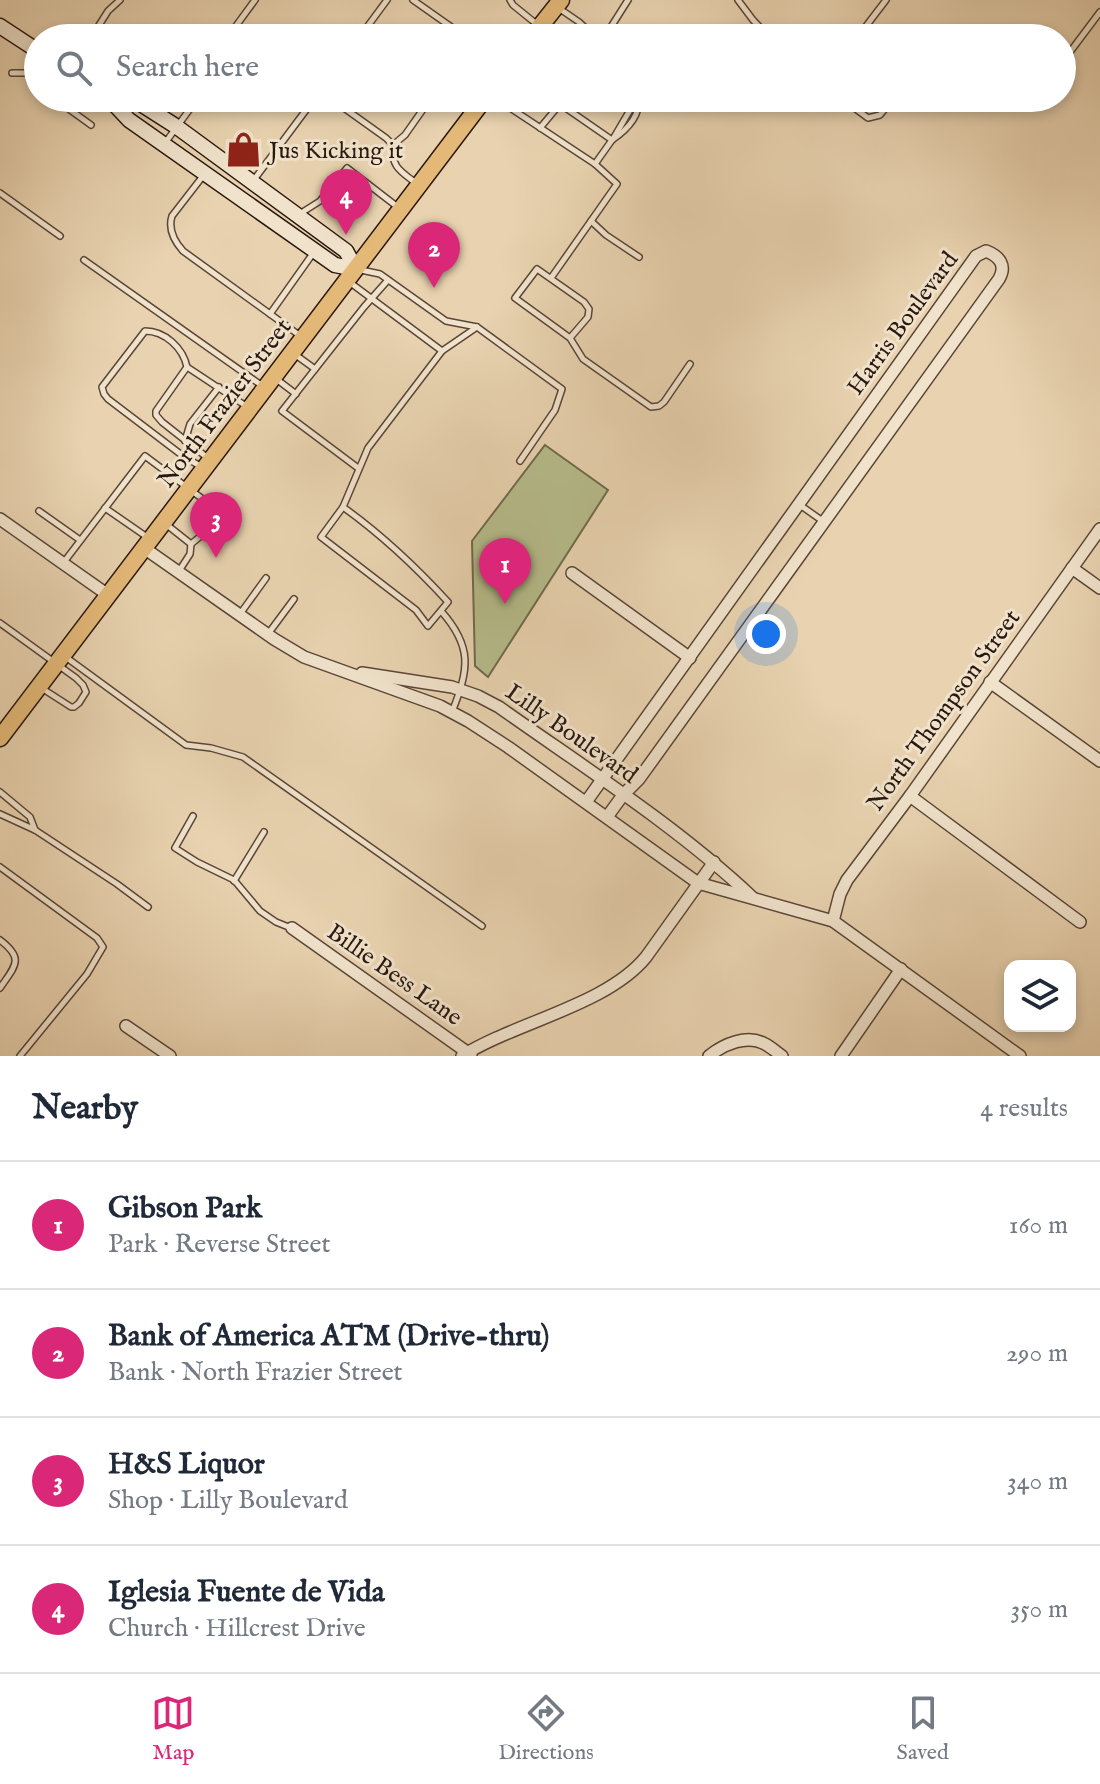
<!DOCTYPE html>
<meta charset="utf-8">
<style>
:root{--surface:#fff;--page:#f6f6f7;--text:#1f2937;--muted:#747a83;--line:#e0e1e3;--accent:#db2777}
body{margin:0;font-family:"IM FELL English",serif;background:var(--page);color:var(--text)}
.controls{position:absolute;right:24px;bottom:24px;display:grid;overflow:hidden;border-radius:16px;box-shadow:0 4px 12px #0003}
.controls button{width:72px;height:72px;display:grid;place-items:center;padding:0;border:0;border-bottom:2px solid var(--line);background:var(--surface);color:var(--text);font:40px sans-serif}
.you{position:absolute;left:766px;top:634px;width:28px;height:28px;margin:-20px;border:6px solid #fff;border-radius:50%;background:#1a73e8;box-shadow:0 0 0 12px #1a73e833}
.badge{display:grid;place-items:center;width:52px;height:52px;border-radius:50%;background:var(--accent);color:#fff;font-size:26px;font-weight:700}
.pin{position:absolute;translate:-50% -66px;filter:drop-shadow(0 2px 4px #0008)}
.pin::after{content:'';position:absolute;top:42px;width:28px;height:24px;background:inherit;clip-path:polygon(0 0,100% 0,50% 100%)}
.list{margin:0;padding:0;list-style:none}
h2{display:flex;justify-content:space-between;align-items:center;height:104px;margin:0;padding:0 32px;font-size:34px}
h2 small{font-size:26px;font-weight:400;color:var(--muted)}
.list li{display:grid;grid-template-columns:52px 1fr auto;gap:24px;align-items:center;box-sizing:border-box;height:128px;padding:0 32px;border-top:2px solid var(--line)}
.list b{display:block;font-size:30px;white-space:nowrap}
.list p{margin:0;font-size:26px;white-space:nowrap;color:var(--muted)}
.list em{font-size:26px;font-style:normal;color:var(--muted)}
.icon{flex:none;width:44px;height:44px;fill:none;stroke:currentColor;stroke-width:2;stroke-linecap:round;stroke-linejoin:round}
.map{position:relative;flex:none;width:1100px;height:1056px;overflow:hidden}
.search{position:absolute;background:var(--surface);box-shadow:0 4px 12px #0003;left:24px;right:24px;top:24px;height:88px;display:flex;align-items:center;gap:20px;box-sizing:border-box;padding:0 28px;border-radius:44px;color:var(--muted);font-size:30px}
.sheet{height:616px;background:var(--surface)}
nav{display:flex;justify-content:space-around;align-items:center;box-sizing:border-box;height:112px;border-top:2px solid var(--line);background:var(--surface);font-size:22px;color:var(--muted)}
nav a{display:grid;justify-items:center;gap:4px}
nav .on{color:var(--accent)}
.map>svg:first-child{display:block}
.green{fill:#b6bb8a;stroke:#706a4d;stroke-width:2}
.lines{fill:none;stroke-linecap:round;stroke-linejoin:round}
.lane-casing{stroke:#5a4638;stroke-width:8}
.street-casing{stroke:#5a4638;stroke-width:14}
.secondary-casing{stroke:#2a1810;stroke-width:17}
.primary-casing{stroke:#2a1810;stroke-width:19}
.lane{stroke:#f0e2cb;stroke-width:5}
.street{stroke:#f0e2cb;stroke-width:11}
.secondary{stroke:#f0e2cb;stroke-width:14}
.primary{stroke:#e4b978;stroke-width:16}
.labels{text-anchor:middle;stroke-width:6;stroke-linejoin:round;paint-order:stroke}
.poi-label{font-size:24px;fill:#2a1810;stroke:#f0e2cb;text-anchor:start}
.street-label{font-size:24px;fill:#2a1810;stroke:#f0e2cb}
</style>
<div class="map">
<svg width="1100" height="1056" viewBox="0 0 1100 1056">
<rect width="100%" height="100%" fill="#e8d2af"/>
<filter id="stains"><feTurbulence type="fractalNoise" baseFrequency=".0025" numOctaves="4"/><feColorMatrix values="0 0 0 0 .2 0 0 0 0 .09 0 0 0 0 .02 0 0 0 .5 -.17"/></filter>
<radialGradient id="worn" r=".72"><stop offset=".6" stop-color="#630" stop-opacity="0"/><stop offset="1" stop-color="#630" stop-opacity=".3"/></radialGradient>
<path class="green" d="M545,445l63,45 -120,187 -13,-11 -3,-125z"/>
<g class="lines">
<defs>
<g id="lane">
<path d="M413,0l54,38"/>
<path d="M510,0l3,5 26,21"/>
<path d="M738,0l15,20 17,18"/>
<path d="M560,9l19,13 17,16"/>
<path d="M233,30l12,8"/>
<path d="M91,38l17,-27 12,-11"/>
<path d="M232,38l1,-8 22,-30"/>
<path d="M359,38l28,-38"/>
<path d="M604,38l24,-38"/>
<path d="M857,38l29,-38"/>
<path d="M943,38l3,-2h26l3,2"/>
<path d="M38,58l-8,15 8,7"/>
<path d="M1062,60l5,-4 33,-44"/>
<path d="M12,73h18"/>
<path d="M67,98l-5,6 29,21"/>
<path d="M330,98l56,40 7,7c-2,22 7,26 23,38"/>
<path d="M495,98l100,66 22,20 -66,94"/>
<path d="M841,98l27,20 12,-3 14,-17"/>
<path d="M560,104l52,36 -17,24"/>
<path d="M540,128l25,-30"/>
<path d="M613,139l17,-29 2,-7 -2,-5"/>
<path d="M612,140c15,-10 28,-23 27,-42"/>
<path d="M165,143l33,-45"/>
<path d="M393,145l12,-10 26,-37"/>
<path d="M203,176l-31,40c-4,13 2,25 11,35l116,84"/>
<path d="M253,181l62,-83"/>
<path d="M0,193l60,43"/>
<path d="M298,215l22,-14 27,-33 52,40"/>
<path d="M591,221l15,14 33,22"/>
<path d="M84,260l177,125"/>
<path d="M361,270l19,4 66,47 31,6 85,62 -7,21 -35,51"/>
<path d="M270,314l44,-62"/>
<path d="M570,338l-55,-40 22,-29 47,33 5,7 -1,8 -18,21 13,21 68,48 8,-1 5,-4 26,-38"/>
<path d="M442,351l35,-24"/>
<path d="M293,353l22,16"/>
<path d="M187,367c-4,-19 -22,-36 -42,-36l-43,56 2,7 4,5 75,57 17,10"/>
<path d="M275,378l21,16"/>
<path d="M185,441l5,-17 29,-37"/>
<path d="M209,459l-47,-37 -6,-7v-4l31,-44 59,39"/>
<path d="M358,468l-76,-57 82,-104 24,-27"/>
<path d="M800,505l24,17"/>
<path d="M343,507c39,28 73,60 105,95l-20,24 -12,-16 -95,-73z"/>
<path d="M343,507l25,-59 74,-97 -94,-70"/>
<path d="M105,508l42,29"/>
<path d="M39,511l41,29"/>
<path d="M64,562l81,-106 67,50 2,12 -12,17 -11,9 -24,-19"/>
<path d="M179,571l11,-17 1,-10"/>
<path d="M441,611c32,36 28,58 11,101"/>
<path d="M240,614l26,-36"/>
<path d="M0,623l76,55 7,7 3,7 -7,11 -5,4h-3l-28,-18"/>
<path d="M268,634l26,-35"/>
<path d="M67,658l119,87 25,3 32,9 239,169"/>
<path d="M0,792l30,25 5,13 -35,-16"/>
<path d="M193,816l-18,32 22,14 37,18 26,31 16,11 15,6"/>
<path d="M35,830l82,54 31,23"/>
<path d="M0,867l97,71 6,9 -16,27 -67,82"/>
<path d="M234,881l30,-49"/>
<path d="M0,940c25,19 15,26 0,48"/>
</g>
<g id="street">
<path d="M0,519l108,76"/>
<path d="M144,548l130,91 30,18 136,49 28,15 40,26 190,136 135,38 187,135"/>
<path d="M1072,568l28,20"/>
<path d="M572,573l118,85"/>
<path d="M362,673l90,14 26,9 21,11c86,61 176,118 253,190"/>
<path d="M990,682l110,79"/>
<path d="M910,796l170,126"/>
<path d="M586,802l390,-546 10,-5c13,5 21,14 13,28l-360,500 -16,16 -16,22"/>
<path d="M833,921l7,-27 7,-14 63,-84 190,-267"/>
<path d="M292,928l179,127"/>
<path d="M126,1026l44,30"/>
<path d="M462,1056c54,-34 145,-51 184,-99l68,-95"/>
<path d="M709,1056c15,-12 38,-22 56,-12 6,3 11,8 17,12"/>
<path d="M841,1056l60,-87"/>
</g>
<g id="secondary">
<path d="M0,26l38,25"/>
<path d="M105,98l9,6 15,16 206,145 21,4"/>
<path d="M114,104l12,-3 15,3 36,23 169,124 10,18"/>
</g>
<g id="primary">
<path d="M531,38l30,-38"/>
<path d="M0,738l485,-640"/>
</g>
</defs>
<use href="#lane" class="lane-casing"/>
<use href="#street" class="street-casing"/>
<use href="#secondary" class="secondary-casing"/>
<use href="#primary" class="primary-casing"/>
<use href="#lane" class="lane"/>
<use href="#street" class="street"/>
<use href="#secondary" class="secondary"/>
<use href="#primary" class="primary"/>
</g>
<defs>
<symbol id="shop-bare" viewBox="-9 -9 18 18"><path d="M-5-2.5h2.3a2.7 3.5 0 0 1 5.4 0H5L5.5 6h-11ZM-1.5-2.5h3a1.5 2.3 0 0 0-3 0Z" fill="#8f2418" stroke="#f0e2cb" stroke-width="2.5" paint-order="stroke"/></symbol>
</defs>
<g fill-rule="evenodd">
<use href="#shop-bare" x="218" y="124" width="51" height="51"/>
</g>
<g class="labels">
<g class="poi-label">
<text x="269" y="158">Jus Kicking it</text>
</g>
<g class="street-label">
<text transform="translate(902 323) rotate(-54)" y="8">Harris Boulevard</text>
<text transform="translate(224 403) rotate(-53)" y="8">North Frazier Street</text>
<text transform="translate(943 710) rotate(-54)" y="8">North Thompson Street</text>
<text transform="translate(572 733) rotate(35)" y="8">Lilly Boulevard</text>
<text transform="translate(395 974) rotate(35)" y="8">Billie Bess Lane</text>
</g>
</g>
<rect width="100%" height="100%" filter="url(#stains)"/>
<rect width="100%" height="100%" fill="url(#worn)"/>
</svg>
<div class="controls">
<button><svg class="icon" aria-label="layers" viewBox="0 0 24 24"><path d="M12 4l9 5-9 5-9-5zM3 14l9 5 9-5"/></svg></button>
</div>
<div class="you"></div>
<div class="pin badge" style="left:505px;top:604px">1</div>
<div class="pin badge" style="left:434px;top:288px">2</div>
<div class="pin badge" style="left:216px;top:558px">3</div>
<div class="pin badge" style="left:346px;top:235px">4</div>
<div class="search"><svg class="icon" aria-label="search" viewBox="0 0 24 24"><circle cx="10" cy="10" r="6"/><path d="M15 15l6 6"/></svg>Search here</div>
</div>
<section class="sheet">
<h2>Nearby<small>4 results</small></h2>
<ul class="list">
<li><span class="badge">1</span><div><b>Gibson Park</b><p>Park · Reverse Street</p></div><em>160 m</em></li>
<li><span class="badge">2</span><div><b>Bank of America ATM (Drive-thru)</b><p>Bank · North Frazier Street</p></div><em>290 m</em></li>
<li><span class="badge">3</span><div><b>H&amp;S Liquor</b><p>Shop · Lilly Boulevard</p></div><em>340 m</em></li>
<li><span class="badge">4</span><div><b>Iglesia Fuente de Vida</b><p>Church · Hillcrest Drive</p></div><em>350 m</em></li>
</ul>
</section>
<nav>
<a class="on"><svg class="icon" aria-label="map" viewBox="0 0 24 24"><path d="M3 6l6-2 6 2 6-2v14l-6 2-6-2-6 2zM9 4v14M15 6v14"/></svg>Map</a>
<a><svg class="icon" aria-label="directions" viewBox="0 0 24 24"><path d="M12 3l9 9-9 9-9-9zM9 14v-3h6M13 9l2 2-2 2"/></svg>Directions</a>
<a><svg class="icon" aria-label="saved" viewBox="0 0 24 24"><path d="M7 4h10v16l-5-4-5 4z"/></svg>Saved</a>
</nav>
